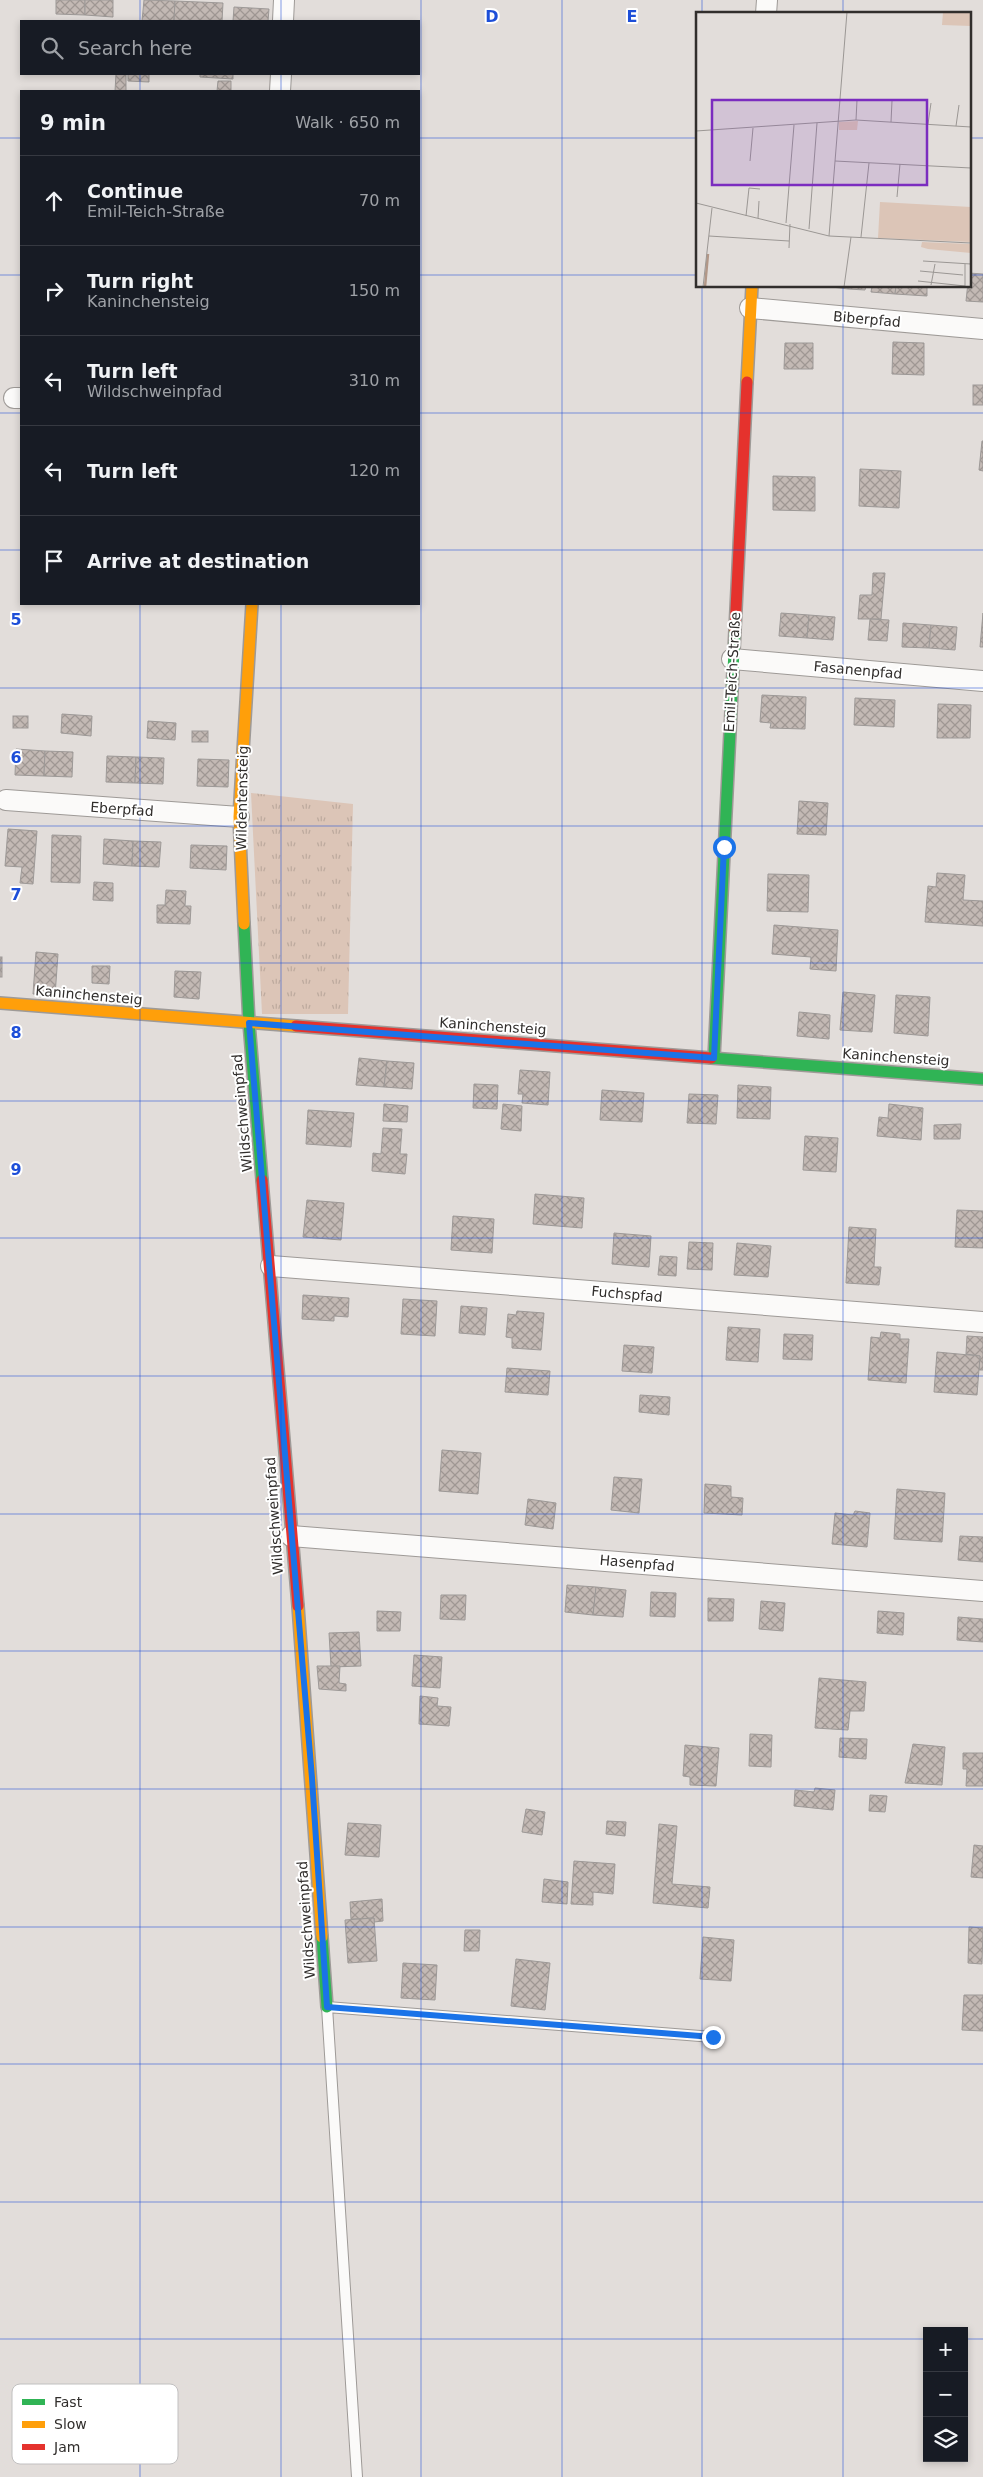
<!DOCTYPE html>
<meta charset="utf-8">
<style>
:root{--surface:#171b24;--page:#20242c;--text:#f1f3f6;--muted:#9ea1a6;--line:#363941}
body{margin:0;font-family:"DejaVu Sans",sans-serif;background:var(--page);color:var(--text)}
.controls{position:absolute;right:15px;bottom:15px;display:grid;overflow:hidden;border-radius:0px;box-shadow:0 2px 8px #0003}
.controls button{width:45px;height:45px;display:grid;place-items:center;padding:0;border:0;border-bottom:1px solid var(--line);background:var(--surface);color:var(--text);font:25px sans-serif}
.stop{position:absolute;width:15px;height:15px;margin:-11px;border:4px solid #1a73e8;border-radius:50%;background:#fff}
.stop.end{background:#1a73e8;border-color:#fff;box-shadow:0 1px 5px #0008}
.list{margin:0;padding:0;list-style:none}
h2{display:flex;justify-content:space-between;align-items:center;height:65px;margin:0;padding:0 20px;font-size:21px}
h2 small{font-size:16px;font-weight:400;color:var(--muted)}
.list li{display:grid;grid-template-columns:32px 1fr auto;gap:15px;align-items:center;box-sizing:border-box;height:90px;padding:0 20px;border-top:1px solid var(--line)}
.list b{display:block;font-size:19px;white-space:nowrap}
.list p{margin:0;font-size:16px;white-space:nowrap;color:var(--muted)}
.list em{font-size:16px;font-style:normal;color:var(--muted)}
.icon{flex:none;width:28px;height:28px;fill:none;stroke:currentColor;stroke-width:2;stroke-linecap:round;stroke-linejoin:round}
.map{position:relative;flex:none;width:983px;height:2477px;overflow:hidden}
.search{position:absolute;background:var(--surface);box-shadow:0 2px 8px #0003;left:20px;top:20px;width:400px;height:55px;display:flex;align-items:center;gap:12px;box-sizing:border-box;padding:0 18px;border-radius:0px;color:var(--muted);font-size:19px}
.panel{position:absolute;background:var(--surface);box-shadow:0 2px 8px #0003;left:20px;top:90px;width:400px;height:515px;border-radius:0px}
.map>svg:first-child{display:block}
.grass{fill:url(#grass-tufts)}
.building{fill:url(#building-cross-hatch);stroke:#9d9997}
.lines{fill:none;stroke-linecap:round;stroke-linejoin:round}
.lane-casing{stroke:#9e9a97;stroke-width:12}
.street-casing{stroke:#9e9a97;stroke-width:22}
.fast-casing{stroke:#9e9a97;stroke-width:14}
.slow-casing{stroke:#9e9a97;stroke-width:14}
.jam-casing{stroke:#9e9a97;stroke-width:14}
.lane{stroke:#fbfaf9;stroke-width:10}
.street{stroke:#fbfaf9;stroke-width:20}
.fast{stroke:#30b455;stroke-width:11}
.slow{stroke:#ff9f0a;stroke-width:11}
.jam{stroke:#e5322d;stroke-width:11}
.route{stroke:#1a73e8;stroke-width:6}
.grid{fill:none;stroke:#1d4ed8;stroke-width:1;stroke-opacity:0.55}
.labels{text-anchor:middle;stroke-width:4;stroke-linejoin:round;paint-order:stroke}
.street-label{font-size:14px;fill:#312e2c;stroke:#fff}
.inset-river{fill:none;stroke:#b29787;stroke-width:2.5}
.inset-road{fill:none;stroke:#9b9794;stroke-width:1}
.view{fill:#7b2cbf;fill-opacity:0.15;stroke:#7b2cbf;stroke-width:2.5}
.inset-edge{fill:none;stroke:#312e2c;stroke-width:2.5}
.key{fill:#fff;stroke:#c1c0c0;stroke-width:1}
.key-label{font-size:14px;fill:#312e2c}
.grid-label{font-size:16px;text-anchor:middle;font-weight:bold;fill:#1d4ed8;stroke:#fff;stroke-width:4;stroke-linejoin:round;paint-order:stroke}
</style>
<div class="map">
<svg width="983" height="2477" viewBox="0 0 983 2477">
<defs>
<pattern id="grass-tufts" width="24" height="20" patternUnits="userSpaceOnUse" patternTransform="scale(1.25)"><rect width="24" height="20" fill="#dcc5b7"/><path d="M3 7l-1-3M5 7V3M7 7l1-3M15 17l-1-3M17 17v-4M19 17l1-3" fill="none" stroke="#bdaa9e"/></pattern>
<pattern id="building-cross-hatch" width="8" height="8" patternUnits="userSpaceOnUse" patternTransform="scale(1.25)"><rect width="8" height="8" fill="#c3b9b4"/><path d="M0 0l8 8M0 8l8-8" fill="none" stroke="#9f9793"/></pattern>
</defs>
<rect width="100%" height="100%" fill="#e2ddda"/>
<path class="grass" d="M251,793l102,11 -5,210h-86z"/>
<g class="building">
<path d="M56,0h29v15l-29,-1z"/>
<path d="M85,0h28v17l-28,-2z"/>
<path d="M144,0l31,1 -1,20h-32z"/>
<path d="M175,1l48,2 -1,18h-48z"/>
<path d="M234,7l35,2 -1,12h-35z"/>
<path d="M116,74h10v17h-11z"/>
<path d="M128,74h21v8l-21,-1z"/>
<path d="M200,74h33v5l-33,-2z"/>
<path d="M218,81h13v10h-14z"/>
<path d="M969,273l14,1v28l-17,-1z"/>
<path d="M832,286h16v3l-16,-2z"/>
<path d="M848,286h18l-1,4 -17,-1z"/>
<path d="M872,286h24l-1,8 -24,-2z"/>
<path d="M896,286h31v10l-32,-2z"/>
<path d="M893,342l31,1v32l-32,-1z"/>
<path d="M785,343h28v26h-29z"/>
<rect x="973" y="385" width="10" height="20"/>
<path d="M982,441h1v30l-4,-1z"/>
<path d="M860,469l41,2 -2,37 -40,-2z"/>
<path d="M773,476l42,1v34l-42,-1z"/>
<path d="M873,573h12l-4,46h-23l2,-24h12z"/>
<path d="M781,613l28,2 -2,23 -28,-2z"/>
<path d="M983,613v34h-3z"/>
<path d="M809,615l26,2 -2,23 -26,-2z"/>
<path d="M870,619l19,1 -2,21 -19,-1z"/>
<path d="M903,623l28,2 -2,23 -27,-1z"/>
<path d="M931,625l26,2 -2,23 -26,-2z"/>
<path d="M762,695l44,2 -1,32 -35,-1 1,-5 -11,-1z"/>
<path d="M855,698l40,2 -1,27 -40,-2z"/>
<path d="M938,704l33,1 -1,33h-33z"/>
<path d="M62,714l30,2 -1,20 -30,-3z"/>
<rect x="13" y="716" width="15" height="12"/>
<path d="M148,721l28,2 -1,17 -28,-2z"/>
<rect x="192" y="731" width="16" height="11"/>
<path d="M16,749l29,2 -1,25 -29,-1z"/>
<path d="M45,751l28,1 -1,25 -28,-1z"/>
<path d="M107,756l29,1 -1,26 -29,-1z"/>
<path d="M136,757l28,1 -1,26 -28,-1z"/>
<path d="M198,759l31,1 -1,27 -31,-1z"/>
<path d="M799,801l29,2 -2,32 -29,-1z"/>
<path d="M8,829l29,2 -4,53 -13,-1 2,-16 -17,-1z"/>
<path d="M52,835l29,1 -1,47 -29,-1z"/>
<path d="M104,839l29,2 -1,25 -29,-2z"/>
<path d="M133,841l28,1 -2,25 -27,-1z"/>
<path d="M191,845l36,1 -1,24 -36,-2z"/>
<path d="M937,873l28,2 -2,25 20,1v25l-58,-4 3,-36 8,1z"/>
<path d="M768,874l41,1 -1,37 -41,-1z"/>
<path d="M94,882l19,1v18l-20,-1z"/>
<path d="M166,890l20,1 -1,15h6l-1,18 -33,-1v-18h8z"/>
<path d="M774,925l64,5 -2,41 -26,-2 1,-12 -39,-3z"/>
<path d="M36,952l22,2 -3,42 -22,-2z"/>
<rect x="0" y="957" width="2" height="20"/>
<path d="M92,966h18l-1,18 -17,-1z"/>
<path d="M175,971l26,1 -2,27 -25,-2z"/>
<path d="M843,992l32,3 -3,37 -32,-2z"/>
<path d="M896,995l34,2 -2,39 -34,-3z"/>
<path d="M799,1012l31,3 -1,24 -32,-3z"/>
<path d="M359,1058l28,3 -3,26 -28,-2z"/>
<path d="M387,1061l27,2 -2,26 -28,-2z"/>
<path d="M520,1070l30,2 -2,33 -26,-2 1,-9h-5z"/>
<path d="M474,1084l24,1 -1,24 -24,-1z"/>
<path d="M738,1085l33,2 -1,32 -33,-1z"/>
<path d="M602,1090l42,3 -2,29 -42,-2z"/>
<path d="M689,1094l29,1 -2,29 -29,-1z"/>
<path d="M384,1104l24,2 -1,16 -24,-1z"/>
<path d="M503,1104l19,2 -1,25 -20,-2z"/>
<path d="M889,1104l34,4 -2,32 -44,-4 2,-19 9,1z"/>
<path d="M308,1110l46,3 -3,34 -45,-3z"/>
<path d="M961,1124l-1,15h-26v-14z"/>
<path d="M383,1128l19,1 -2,25h7l-2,20 -33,-3 1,-18 8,1z"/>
<path d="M805,1136l33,2 -2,34 -33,-2z"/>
<path d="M535,1194l49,4 -2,30 -49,-4z"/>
<path d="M307,1200l37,3 -3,37 -38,-3z"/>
<path d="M957,1210l26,1v37l-28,-1z"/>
<path d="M453,1216l41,3 -2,34 -41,-3z"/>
<path d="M849,1227l27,2 -2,38h7l-2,18 -33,-2z"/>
<path d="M614,1233l37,3 -2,31 -37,-3z"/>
<path d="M689,1242l24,1 -1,27 -25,-1z"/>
<path d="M737,1243l34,3 -3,31 -34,-2z"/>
<path d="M660,1256l17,1 -1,19 -18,-1z"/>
<path d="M303,1295l46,3 -1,19 -14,-1v5l-32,-2z"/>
<path d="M403,1299l34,2 -2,35 -34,-2z"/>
<path d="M461,1306l26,2 -2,27 -26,-2z"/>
<path d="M517,1311l27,2 -3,37 -29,-2v-10l-6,-1 2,-23 8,1z"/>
<path d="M728,1327l32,2 -2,33 -32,-2z"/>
<path d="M881,1332l19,2v5h9l-3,44 -38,-3 3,-43 9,1z"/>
<path d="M784,1334l29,1 -1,25 -29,-1z"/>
<path d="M967,1336l16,1v33h-4l1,-14 -14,-2z"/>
<path d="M624,1345l30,2 -2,26 -30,-2z"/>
<path d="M937,1352l43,4 -3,39 -43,-3z"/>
<path d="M507,1368l43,3 -2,24 -43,-3z"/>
<path d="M640,1395l30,2 -1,18 -30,-3z"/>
<path d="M442,1450l39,3 -3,41 -39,-3z"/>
<path d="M614,1477l28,2 -3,34 -28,-3z"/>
<path d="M705,1484l26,2v11l12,1 -1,17 -38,-2z"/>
<path d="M897,1489l48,4 -3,49 -48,-3z"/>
<path d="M528,1499l28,4 -3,26 -28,-4z"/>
<path d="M855,1511l15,2 -3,34 -35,-3 3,-31 18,2z"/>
<path d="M960,1536l23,1v25l-25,-2z"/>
<path d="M567,1585l29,2 -3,28 -28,-3z"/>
<path d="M596,1587l30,3 -3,27 -30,-2z"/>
<path d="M651,1592l25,1 -1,24 -25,-1z"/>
<path d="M441,1595h25l-1,25 -25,-1z"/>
<path d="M708,1598l26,1 -1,22h-25z"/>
<path d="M761,1601l24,2 -2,28 -24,-2z"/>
<path d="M377,1611l24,1 -1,19h-23z"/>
<path d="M878,1611l26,2 -1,22 -26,-2z"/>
<path d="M958,1617l25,2v23l-26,-2z"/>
<path d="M359,1632l2,34 -30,1 -2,-34z"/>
<path d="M414,1655l28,2 -2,31 -28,-2z"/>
<path d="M317,1666h23l-1,17 7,1v7l-27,-2z"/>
<path d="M819,1678l47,4 -2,29h-14l-2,19 -33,-2z"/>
<path d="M420,1696l18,2 -1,8 14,1 -2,19 -30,-2z"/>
<path d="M750,1734l22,1 -1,32 -22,-1z"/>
<path d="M840,1738l27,1 -1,20 -27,-2z"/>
<path d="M913,1744l32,3 -3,38 -37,-2z"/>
<path d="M685,1745l34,3 -3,38 -26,-1v-8l-7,-1z"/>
<path d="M963,1753h20v33h-17l1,-17h-4z"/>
<path d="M815,1788l20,2 -2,20 -39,-4 1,-16 19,2z"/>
<path d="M870,1795l17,1 -2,16 -16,-1z"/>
<path d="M526,1809l19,3 -3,23 -20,-3z"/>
<path d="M607,1821l19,1 -1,14 -19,-2z"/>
<path d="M348,1823l33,2 -2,32 -34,-2z"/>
<path d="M659,1824l18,2 -5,58 38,3 -2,21 -55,-5z"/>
<path d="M974,1845l9,1v32l-12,-1z"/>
<path d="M574,1861l41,3 -2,30 -20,-2v13l-22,-1z"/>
<path d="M544,1879l24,3 -1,22 -25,-2z"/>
<path d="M382,1899l1,22 -9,1v-4l-23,1 -1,-17z"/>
<path d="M374,1918l3,43 -29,2 -3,-43z"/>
<path d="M969,1927l14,1 -1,36 -14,-1z"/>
<path d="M465,1930h15l-1,21h-15z"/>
<path d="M703,1937l31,3 -3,41 -31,-2z"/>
<path d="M516,1959l34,4 -5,47 -34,-4z"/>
<path d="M403,1963l34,2 -2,35 -34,-2z"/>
<path d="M964,1995h19v36l-21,-1z"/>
</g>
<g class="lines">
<defs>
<path id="lane" d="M357,2477l-30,-470 386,30"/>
<g id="street">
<path d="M766,14l1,-14"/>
<path d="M283,21l1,-21"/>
<path d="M280,91l1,-17"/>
<path d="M750,308l233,21"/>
<path d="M14,398h7"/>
<path d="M732,659l251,22"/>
<path d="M6,800l233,17"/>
<path d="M271,1266l712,56"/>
<path d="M291,1536l692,55"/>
</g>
<g id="fast">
<path d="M244,924l5,99 13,157"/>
<path d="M711,1058l272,21"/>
<path d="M714,1058l21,-428"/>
<path d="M322,1937l5,70"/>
</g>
<g id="slow">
<path d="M747,382l5,-96"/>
<path d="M244,924l-5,-107 13,-213"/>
<path d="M0,1003l296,23"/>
<path d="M298,1606l24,331"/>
</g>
<g id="jam">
<path d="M735,630l12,-248"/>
<path d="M296,1026l415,32"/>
<path d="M262,1180l36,426"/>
</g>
</defs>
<use href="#lane" class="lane-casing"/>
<use href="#street" class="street-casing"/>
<use href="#fast" class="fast-casing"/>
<use href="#slow" class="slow-casing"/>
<use href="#jam" class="jam-casing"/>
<use href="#lane" class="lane"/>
<use href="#street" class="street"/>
<use href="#fast" class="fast"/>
<use href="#slow" class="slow"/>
<use href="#jam" class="jam"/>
</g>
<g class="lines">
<path class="route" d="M713,2037l-386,-30 -15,-229 -63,-755 465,35 10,-211"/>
</g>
<path class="grid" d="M140,0v21M281,0v21M421,0v2477M562,0v2477M702,0v14M843,0v14M140,74v17M281,74v17M0,138h21M419,138h278M969,138h14M0,275h21M419,275h278M969,275h14M702,286v2191M843,286v2191M0,413h21M419,413h564M0,550h21M419,550h564M140,604v1873M281,604v1873M0,688h983M0,826h983M0,963h983M0,1101h983M0,1238h983M0,1376h983M0,1514h983M0,1651h983M0,1789h983M0,1927h983M0,2064h983M0,2202h983M0,2339h927M964,2339h19"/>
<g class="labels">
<g class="street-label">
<text transform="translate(867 319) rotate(5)" y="5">Biberpfad</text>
<text transform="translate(858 670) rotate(5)" y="5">Fasanenpfad</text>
<text transform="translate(732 672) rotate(-87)" y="5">Emil-Teich-Straße</text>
<text transform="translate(242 798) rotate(-89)" y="5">Wildentensteig</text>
<text transform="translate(122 809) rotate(4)" y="5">Eberpfad</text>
<text transform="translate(89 995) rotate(5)" y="5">Kaninchensteig</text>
<text transform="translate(493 1026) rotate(4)" y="5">Kaninchensteig</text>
<text transform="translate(896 1057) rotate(4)" y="5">Kaninchensteig</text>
<text transform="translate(242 1113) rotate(-95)" y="5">Wildschweinpfad</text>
<text transform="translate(627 1294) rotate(5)" y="5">Fuchspfad</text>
<text transform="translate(274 1516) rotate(-94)" y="5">Wildschweinpfad</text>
<text transform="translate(637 1563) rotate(5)" y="5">Hasenpfad</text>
<text transform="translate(306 1920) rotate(-94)" y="5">Wildschweinpfad</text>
</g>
</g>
<g transform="translate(696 12)">
<rect width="275" height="275" fill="#e2ddda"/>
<path d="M162,109l-1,9h-18v-8z" fill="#dcc5b7"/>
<path d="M247,0h28v14l-29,-1z" fill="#dcc5b7"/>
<path d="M184,190l91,5v35l-93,-4zM226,230l49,2v9l-43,-4 -7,-2z" fill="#dcc5b7"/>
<path class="inset-river" d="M9,275l3,-33"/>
<path class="inset-road" d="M160,108l1,-20M195,110l1,-21M232,112l3,-21M260,114l3,-21M0,119l160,-11 115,7M54,149l3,-33M139,149l136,7M201,185l3,-33M0,191l133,33 142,7M50,204l3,-28 11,1M62,206l1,-17M90,211l8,-98M113,217l8,-106M13,224l80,5M133,224l18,-224M165,225l8,-74M93,236l1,-24M227,249l48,3M224,259l43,4M222,269l47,5M235,273l4,-21M269,274v-22M7,275l9,-79M148,275l7,-50"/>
<path class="view" d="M16,88h215v85h-215z"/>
<rect width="275" height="275" class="inset-edge"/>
</g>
<rect x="12" y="2384" width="166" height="80" rx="8" class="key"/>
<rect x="22" y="2399" width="23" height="6" fill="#30b455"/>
<rect x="22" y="2421" width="23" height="7" fill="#ff9f0a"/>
<rect x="22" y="2444" width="23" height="6" fill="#e5322d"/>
<g class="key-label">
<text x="54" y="2407">Fast</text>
<text x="54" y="2429">Slow</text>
<text x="54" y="2452">Jam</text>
</g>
<g class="grid-label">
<text x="492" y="22">D</text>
<text x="632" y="22">E</text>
<text x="16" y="625">5</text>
<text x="16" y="763">6</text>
<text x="16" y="900">7</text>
<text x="16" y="1038">8</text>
<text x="16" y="1175">9</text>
</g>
</svg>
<div class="controls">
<button>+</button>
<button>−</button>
<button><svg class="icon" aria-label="layers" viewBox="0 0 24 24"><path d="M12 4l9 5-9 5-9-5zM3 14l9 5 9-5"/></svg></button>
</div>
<div class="stop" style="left:724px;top:847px"></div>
<div class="stop end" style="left:713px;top:2037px"></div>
<div class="search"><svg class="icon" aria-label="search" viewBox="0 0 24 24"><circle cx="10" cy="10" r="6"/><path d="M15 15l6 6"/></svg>Search here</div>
<section class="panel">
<h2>9 min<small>Walk · 650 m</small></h2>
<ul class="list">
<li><svg class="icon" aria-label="ahead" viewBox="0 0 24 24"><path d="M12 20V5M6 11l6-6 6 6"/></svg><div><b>Continue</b><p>Emil-Teich-Straße</p></div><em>70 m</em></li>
<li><svg class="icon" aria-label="right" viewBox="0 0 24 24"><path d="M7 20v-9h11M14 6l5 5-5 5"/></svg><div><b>Turn right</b><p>Kaninchensteig</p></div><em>150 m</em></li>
<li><svg class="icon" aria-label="left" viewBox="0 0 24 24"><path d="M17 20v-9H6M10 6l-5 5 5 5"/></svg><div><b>Turn left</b><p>Wildschweinpfad</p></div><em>310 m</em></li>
<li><svg class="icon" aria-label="left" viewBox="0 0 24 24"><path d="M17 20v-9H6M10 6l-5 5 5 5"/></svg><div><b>Turn left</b></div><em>120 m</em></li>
<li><svg class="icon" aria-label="arrive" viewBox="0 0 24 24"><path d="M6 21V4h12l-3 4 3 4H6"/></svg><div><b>Arrive at destination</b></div></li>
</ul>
</section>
</div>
